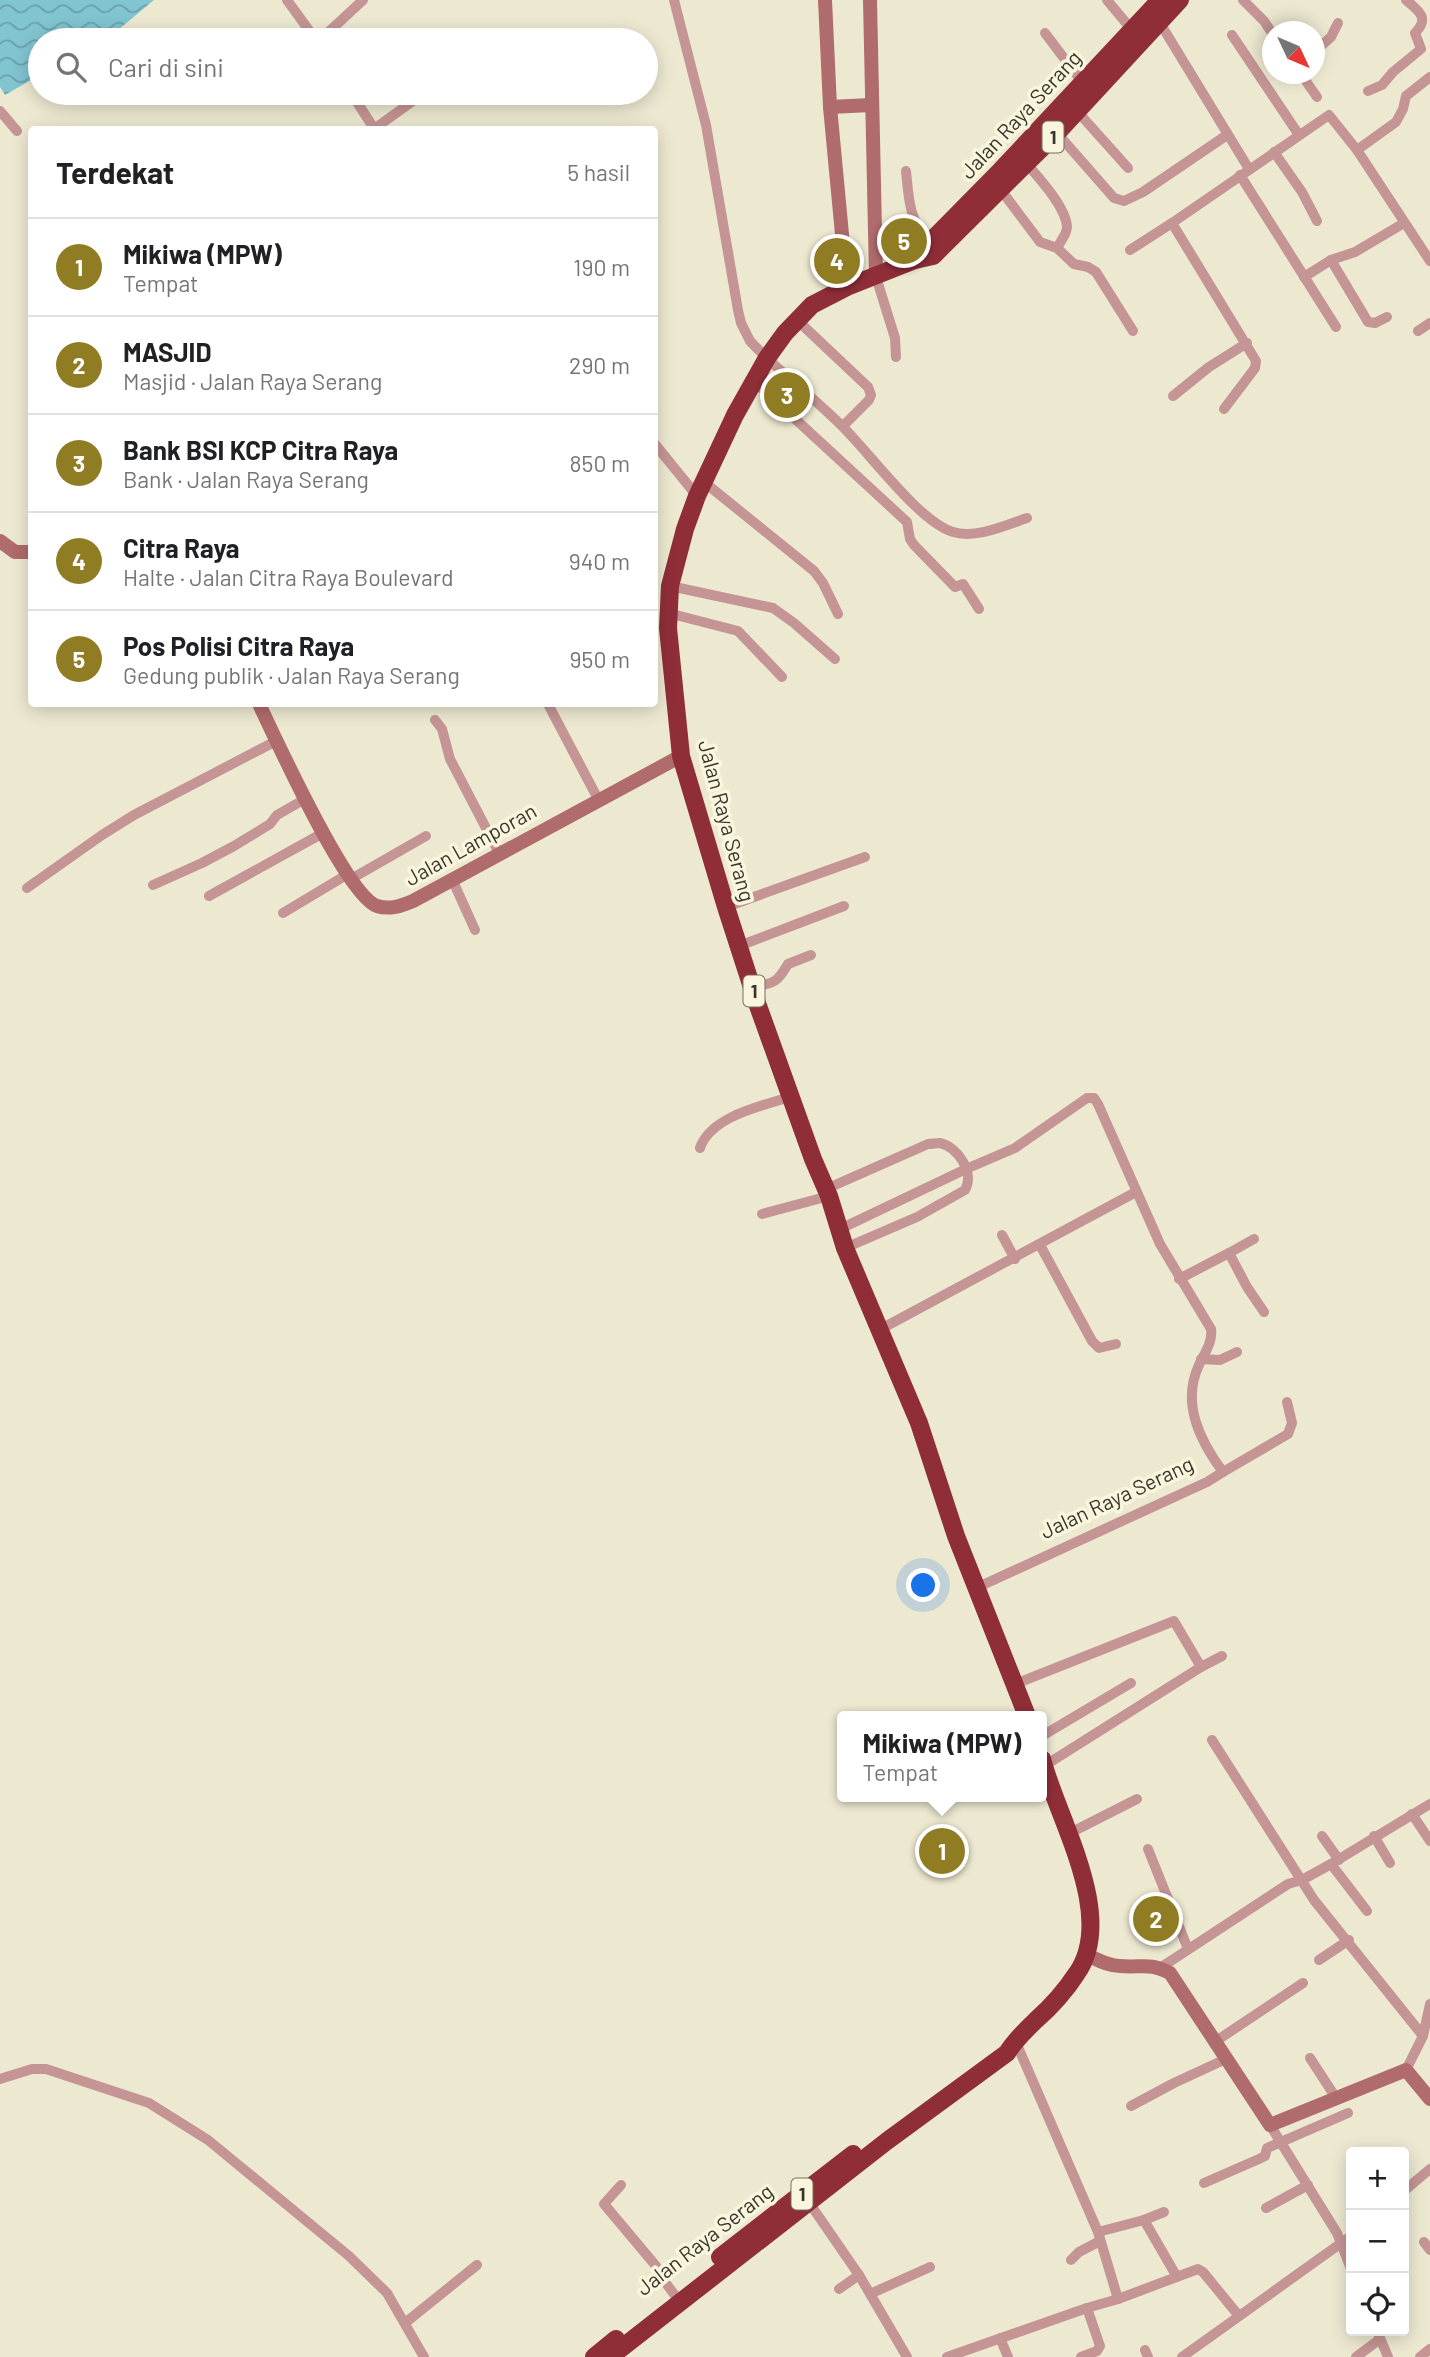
<!DOCTYPE html>
<html lang="id">
<meta charset="utf-8">
<style>
:root{--surface:#fff;--page:#f6f6f6;--text:#202124;--muted:#757577;--line:#e0e0e0;--accent:#907d23}
body{margin:0;font-family:Barlow,sans-serif;background:var(--page);color:var(--text)}
.controls{position:absolute;right:21px;bottom:21px;display:grid;overflow:hidden;border-radius:7px;box-shadow:0 4px 18px #0003}
.controls button{width:63px;height:63px;display:grid;place-items:center;padding:0;border:0;border-bottom:2px solid var(--line);background:var(--surface);color:var(--text);font:35px sans-serif}
.compass{position:absolute;left:1262px;top:21px;width:63px;height:63px;border-radius:50%;background:var(--surface);box-shadow:0 4px 18px #0003;rotate:134deg}
.you{position:absolute;left:924px;top:1586px;width:24px;height:24px;margin:-18px;border:5px solid #fff;border-radius:50%;background:#1a73e8;box-shadow:0 0 0 10px #1a73e833}
.badge{display:grid;place-items:center;width:46px;height:46px;border-radius:50%;background:var(--accent);color:#fff;font-size:23px;font-weight:700}
.pin{position:absolute;translate:-50% -50%;border:4px solid #fff;box-shadow:0 2px 7px #0006}
.popup{position:absolute;left:837px;top:1711px;width:210px;height:91px;box-sizing:border-box;display:grid;place-content:center;border-radius:7px;background:var(--surface);filter:drop-shadow(0 2px 5px #0005);font-size:23px;white-space:nowrap;color:var(--muted)}
.popup b{font-size:26px;color:var(--text)}
.popup::after{content:'';position:absolute;left:50%;top:100%;margin-left:-14px;border:14px solid transparent;border-top-color:var(--surface)}
.list{margin:0;padding:0;list-style:none}
h2{display:flex;justify-content:space-between;align-items:center;height:91px;margin:0;padding:0 28px;font-size:30px}
h2 small{font-size:23px;font-weight:400;color:var(--muted)}
.list li{display:grid;grid-template-columns:46px 1fr auto;gap:21px;align-items:center;box-sizing:border-box;height:98px;padding:0 28px;border-top:2px solid var(--line)}
.list b{display:block;font-size:26px;white-space:nowrap}
.list p{margin:0;font-size:23px;white-space:nowrap;color:var(--muted)}
.list em{font-size:23px;font-style:normal;color:var(--muted)}
.icon{flex:none;width:38px;height:38px;fill:none;stroke:currentColor;stroke-width:2;stroke-linecap:round;stroke-linejoin:round}
.map{position:relative;flex:none;width:1430px;height:2357px;overflow:hidden}
.search{position:absolute;background:var(--surface);box-shadow:0 4px 18px #0003;left:28px;top:28px;width:630px;height:77px;display:flex;align-items:center;gap:18px;box-sizing:border-box;padding:0 24px;border-radius:38px;color:var(--muted);font-size:26px}
.panel{position:absolute;background:var(--surface);box-shadow:0 4px 18px #0003;left:28px;top:126px;width:630px;height:581px;border-radius:7px}
.map>svg:first-child{display:block}
.water{fill:url(#water-waves)}
.lines{fill:none;stroke-linecap:round;stroke-linejoin:round}
.street{stroke:#c59595;stroke-width:10}
.secondary{stroke:#b06b6c;stroke-width:14}
.highway{stroke:#902e38;stroke-width:18}
.labels{text-anchor:middle;stroke-width:7;stroke-linejoin:round;paint-order:stroke}
.shield{fill:#faf6de;stroke:#727061;stroke-width:2}
.shield-label{font-size:19px;font-weight:bold;fill:#37362c}
.street-label{font-size:21px;fill:#37362c;stroke:#faf6de}
</style>
<div class="map">
<svg width="1430" height="2357" viewBox="0 0 1430 2357">
<defs>
<pattern id="water-waves" width="16" height="10" patternUnits="userSpaceOnUse" patternTransform="scale(1.75)"><rect width="16" height="10" fill="#81c5d1"/><path d="M0 5q4-4 8 0t8 0" fill="none" stroke="#6aa1aa"/></pattern>
</defs>
<rect width="100%" height="100%" fill="#ede9d1"/>
<path class="water" d="M0,0h154l-48,40h-66v35l-35,20 -5,-8z"/>
<g class="lines">
<g class="street">
<path d="M287,0l29,40"/>
<path d="M674,0l32,125 32,185 3,13 9,18c28,30 62,55 91,84 28,27 78,97 112,107 23,7 53,-7 74,-14"/>
<path d="M1107,0l25,30"/>
<path d="M1243,0l21,21 8,12"/>
<path d="M1160,23l89,146"/>
<path d="M1045,33l37,49"/>
<path d="M1232,35l67,100"/>
<path d="M320,40l43,-40"/>
<path d="M1314,52l17,-15 7,-14"/>
<path d="M1301,74l16,23"/>
<path d="M1368,91l14,-6 11,-13 28,-23 -6,-16c15,-15 4,-22 -9,-33"/>
<path d="M351,93l24,37"/>
<path d="M0,111l17,20"/>
<path d="M1077,111l51,57"/>
<path d="M374,129l50,-36"/>
<path d="M1057,133l57,65 10,3 19,-9 84,-57"/>
<path d="M1357,150l39,-28 7,-13 3,-13 24,-19"/>
<path d="M1274,152l28,40 15,29"/>
<path d="M1027,164c12,14 39,43 40,63 0,7 -7,15 -10,21"/>
<path d="M906,171c3,30 3,48 23,72"/>
<path d="M1240,175l96,152"/>
<path d="M1001,190l39,52 17,6 17,16 14,3 8,5 37,59"/>
<path d="M1130,250l42,-27"/>
<path d="M1331,260l37,62 7,1 12,-6"/>
<path d="M876,277l19,61 1,19"/>
<path d="M1304,277l27,-17 24,-8 49,-29"/>
<path d="M797,320l71,67 3,8 -2,5 -26,26"/>
<path d="M1418,331l12,-8"/>
<path d="M754,381l153,141 3,17 4,6 41,42 8,-3 16,25"/>
<path d="M1173,396l36,-29 38,-24"/>
<path d="M1224,409l31,-41 1,-7 -84,-138 157,-108 28,35 73,111"/>
<path d="M654,443l43,53"/>
<path d="M704,482l110,89 9,12 15,31"/>
<path d="M670,586l103,22 21,15 41,36"/>
<path d="M668,613l70,18 44,46"/>
<path d="M549,706l49,93"/>
<path d="M435,720l7,9 8,30 49,94"/>
<path d="M351,879l75,-43"/>
<path d="M452,879l23,51"/>
<path d="M153,885l49,-22 32,-17 36,-22 7,-9 28,-16"/>
<path d="M27,888l75,-53 32,-20 144,-75"/>
<path d="M209,896l114,-63"/>
<path d="M726,907l139,-50"/>
<path d="M283,913l65,-39"/>
<path d="M739,946l105,-40"/>
<path d="M753,987c21,-4 24,-4 35,-23l23,-9"/>
<path d="M700,1148c11,-32 62,-42 90,-51"/>
<path d="M826,1189l102,-45c4,0 8,-1 12,-1 18,4 35,30 25,47l-48,27 -72,31"/>
<path d="M762,1214l67,-18"/>
<path d="M840,1229l126,-60 49,-21 72,-50h7l4,6 62,140 51,85c2,13 -7,25 -12,36 -18,38 1,76 24,107l-16,10 -231,106"/>
<path d="M1002,1235l13,24"/>
<path d="M1040,1245l52,96 7,7 17,-4"/>
<path d="M1229,1253l25,-14"/>
<path d="M1179,1279l50,-26 18,34 17,25"/>
<path d="M879,1330l257,-138"/>
<path d="M1201,1359l19,1 17,-8"/>
<path d="M1223,1472l65,-38 4,-11 -5,-21"/>
<path d="M1015,1684l159,-63 27,46"/>
<path d="M1042,1736l89,-53"/>
<path d="M1212,1740l102,160 109,136"/>
<path d="M1044,1766l157,-99 21,-11"/>
<path d="M1412,1814l18,27"/>
<path d="M1070,1833l67,-34"/>
<path d="M1322,1836l17,24"/>
<path d="M1374,1836l16,27"/>
<path d="M1148,1849l40,100"/>
<path d="M1331,1864l36,47"/>
<path d="M1319,1960l30,-20"/>
<path d="M1160,1968l128,-84 14,-4 29,-16 99,-60"/>
<path d="M1015,2040l83,192 20,67"/>
<path d="M1216,2041l87,-58"/>
<path d="M1310,2058l26,40"/>
<path d="M1406,2070l17,-34 7,-32"/>
<path d="M0,2079l32,-10h14l103,34 59,37 141,116 38,37 37,64"/>
<path d="M1131,2106l43,-23 54,-25"/>
<path d="M1270,2125l67,108 14,36"/>
<path d="M1204,2183l55,-24 6,-3 2,-8 81,-35"/>
<path d="M621,2185l-17,19 52,62 3,8 15,20"/>
<path d="M1404,2191l26,-22"/>
<path d="M808,2201l51,74 48,82"/>
<path d="M1266,2208l42,-23"/>
<path d="M1144,2220l20,-8"/>
<path d="M1098,2232l46,-12 33,57"/>
<path d="M1424,2242l6,8"/>
<path d="M1071,2260l8,-8 21,-11"/>
<path d="M839,2289l20,-14"/>
<path d="M870,2294l60,-27"/>
<path d="M405,2323l72,-58"/>
<path d="M1377,2331l11,26"/>
<path d="M1000,2338l8,19"/>
<path d="M1145,2350l3,7"/>
<path d="M947,2357l140,-49 31,-9 80,-30 5,3 36,44"/>
<path d="M1081,2357l16,-6 3,-5 -13,-38"/>
<path d="M1182,2357l169,-121"/>
<path d="M1356,2357l24,-18"/>
<path d="M1420,2357l10,-8"/>
</g>
<g class="secondary">
<path d="M825,0l5,107 17,180"/>
<path d="M870,0l6,277"/>
<path d="M830,107l41,-2"/>
<path d="M0,541l15,11h17"/>
<path d="M259,704c17,35 87,191 118,202 13,4 24,0 36,-5l268,-145"/>
<path d="M1087,1955c11,5 21,11 33,11 22,2 29,-4 50,7l100,152 136,-55 24,29"/>
</g>
<g class="highway">
<path d="M915,260l14,-17 72,-73 159,-170"/>
<path d="M1027,1716l-71,-180 -37,-113 -74,-175 -16,-52 -16,-37 -56,-156 -31,-96 -45,-151 -13,-128 2,-42 15,-57 12,-33 38,-81 32,-57 18,-25 27,-28 35,-18 68,-27 18,-4 124,-123 123,-133"/>
<path d="M720,2257l133,-103"/>
<path d="M594,2357l22,-18"/>
<path d="M610,2357l277,-216 120,-88c8,-13 17,-21 28,-32 16,-14 31,-31 42,-48 40,-58 -20,-155 -35,-214"/>
</g>
</g>
<g class="labels">
<g class="shield">
<rect x="1042.5" y="121.5" width="21" height="31" rx="5"/>
<rect x="743.5" y="975.5" width="21" height="31" rx="5"/>
<rect x="791.5" y="2178.5" width="21" height="31" rx="5"/>
</g>
<g class="shield-label">
<text x="1053" y="144">1</text>
<text x="754" y="998">1</text>
<text x="802" y="2201">1</text>
</g>
<g class="street-label">
<text transform="translate(1021 115) rotate(-47)" y="7">Jalan Raya Serang</text>
<text transform="translate(726 821) rotate(75)" y="7">Jalan Raya Serang</text>
<text transform="translate(471 845) rotate(-29)" y="7">Jalan Lamporan</text>
<text transform="translate(1117 1498) rotate(-25)" y="7">Jalan Raya Serang</text>
<text transform="translate(705 2240) rotate(-38)" y="7">Jalan Raya Serang</text>
</g>
</g>
</svg>
<div class="controls">
<button>+</button>
<button>−</button>
<button><svg class="icon" aria-label="locate" viewBox="0 0 24 24"><circle cx="12" cy="12" r="6"/><path d="M12 2v4M12 18v4M2 12h4M18 12h4"/></svg></button>
</div>
<svg class="compass" viewBox="-18 -18 36 36"><path d="M0-13l5 13h-10z" fill="#e53935"/><path d="M0 13l5-13h-10z" fill="#757577"/></svg>
<div class="you"></div>
<div class="pin badge" style="left:942px;top:1851px">1</div>
<div class="popup"><b>Mikiwa (MPW)</b>Tempat</div>
<div class="pin badge" style="left:1156px;top:1919px">2</div>
<div class="pin badge" style="left:787px;top:395px">3</div>
<div class="pin badge" style="left:837px;top:261px">4</div>
<div class="pin badge" style="left:904px;top:241px">5</div>
<div class="search"><svg class="icon" aria-label="search" viewBox="0 0 24 24"><circle cx="10" cy="10" r="6"/><path d="M15 15l6 6"/></svg>Cari di sini</div>
<section class="panel">
<h2>Terdekat<small>5 hasil</small></h2>
<ul class="list">
<li><span class="badge">1</span><div><b>Mikiwa (MPW)</b><p>Tempat</p></div><em>190 m</em></li>
<li><span class="badge">2</span><div><b>MASJID</b><p>Masjid · Jalan Raya Serang</p></div><em>290 m</em></li>
<li><span class="badge">3</span><div><b>Bank BSI KCP Citra Raya</b><p>Bank · Jalan Raya Serang</p></div><em>850 m</em></li>
<li><span class="badge">4</span><div><b>Citra Raya</b><p>Halte · Jalan Citra Raya Boulevard</p></div><em>940 m</em></li>
<li><span class="badge">5</span><div><b>Pos Polisi Citra Raya</b><p>Gedung publik · Jalan Raya Serang</p></div><em>950 m</em></li>
</ul>
</section>
</div>
